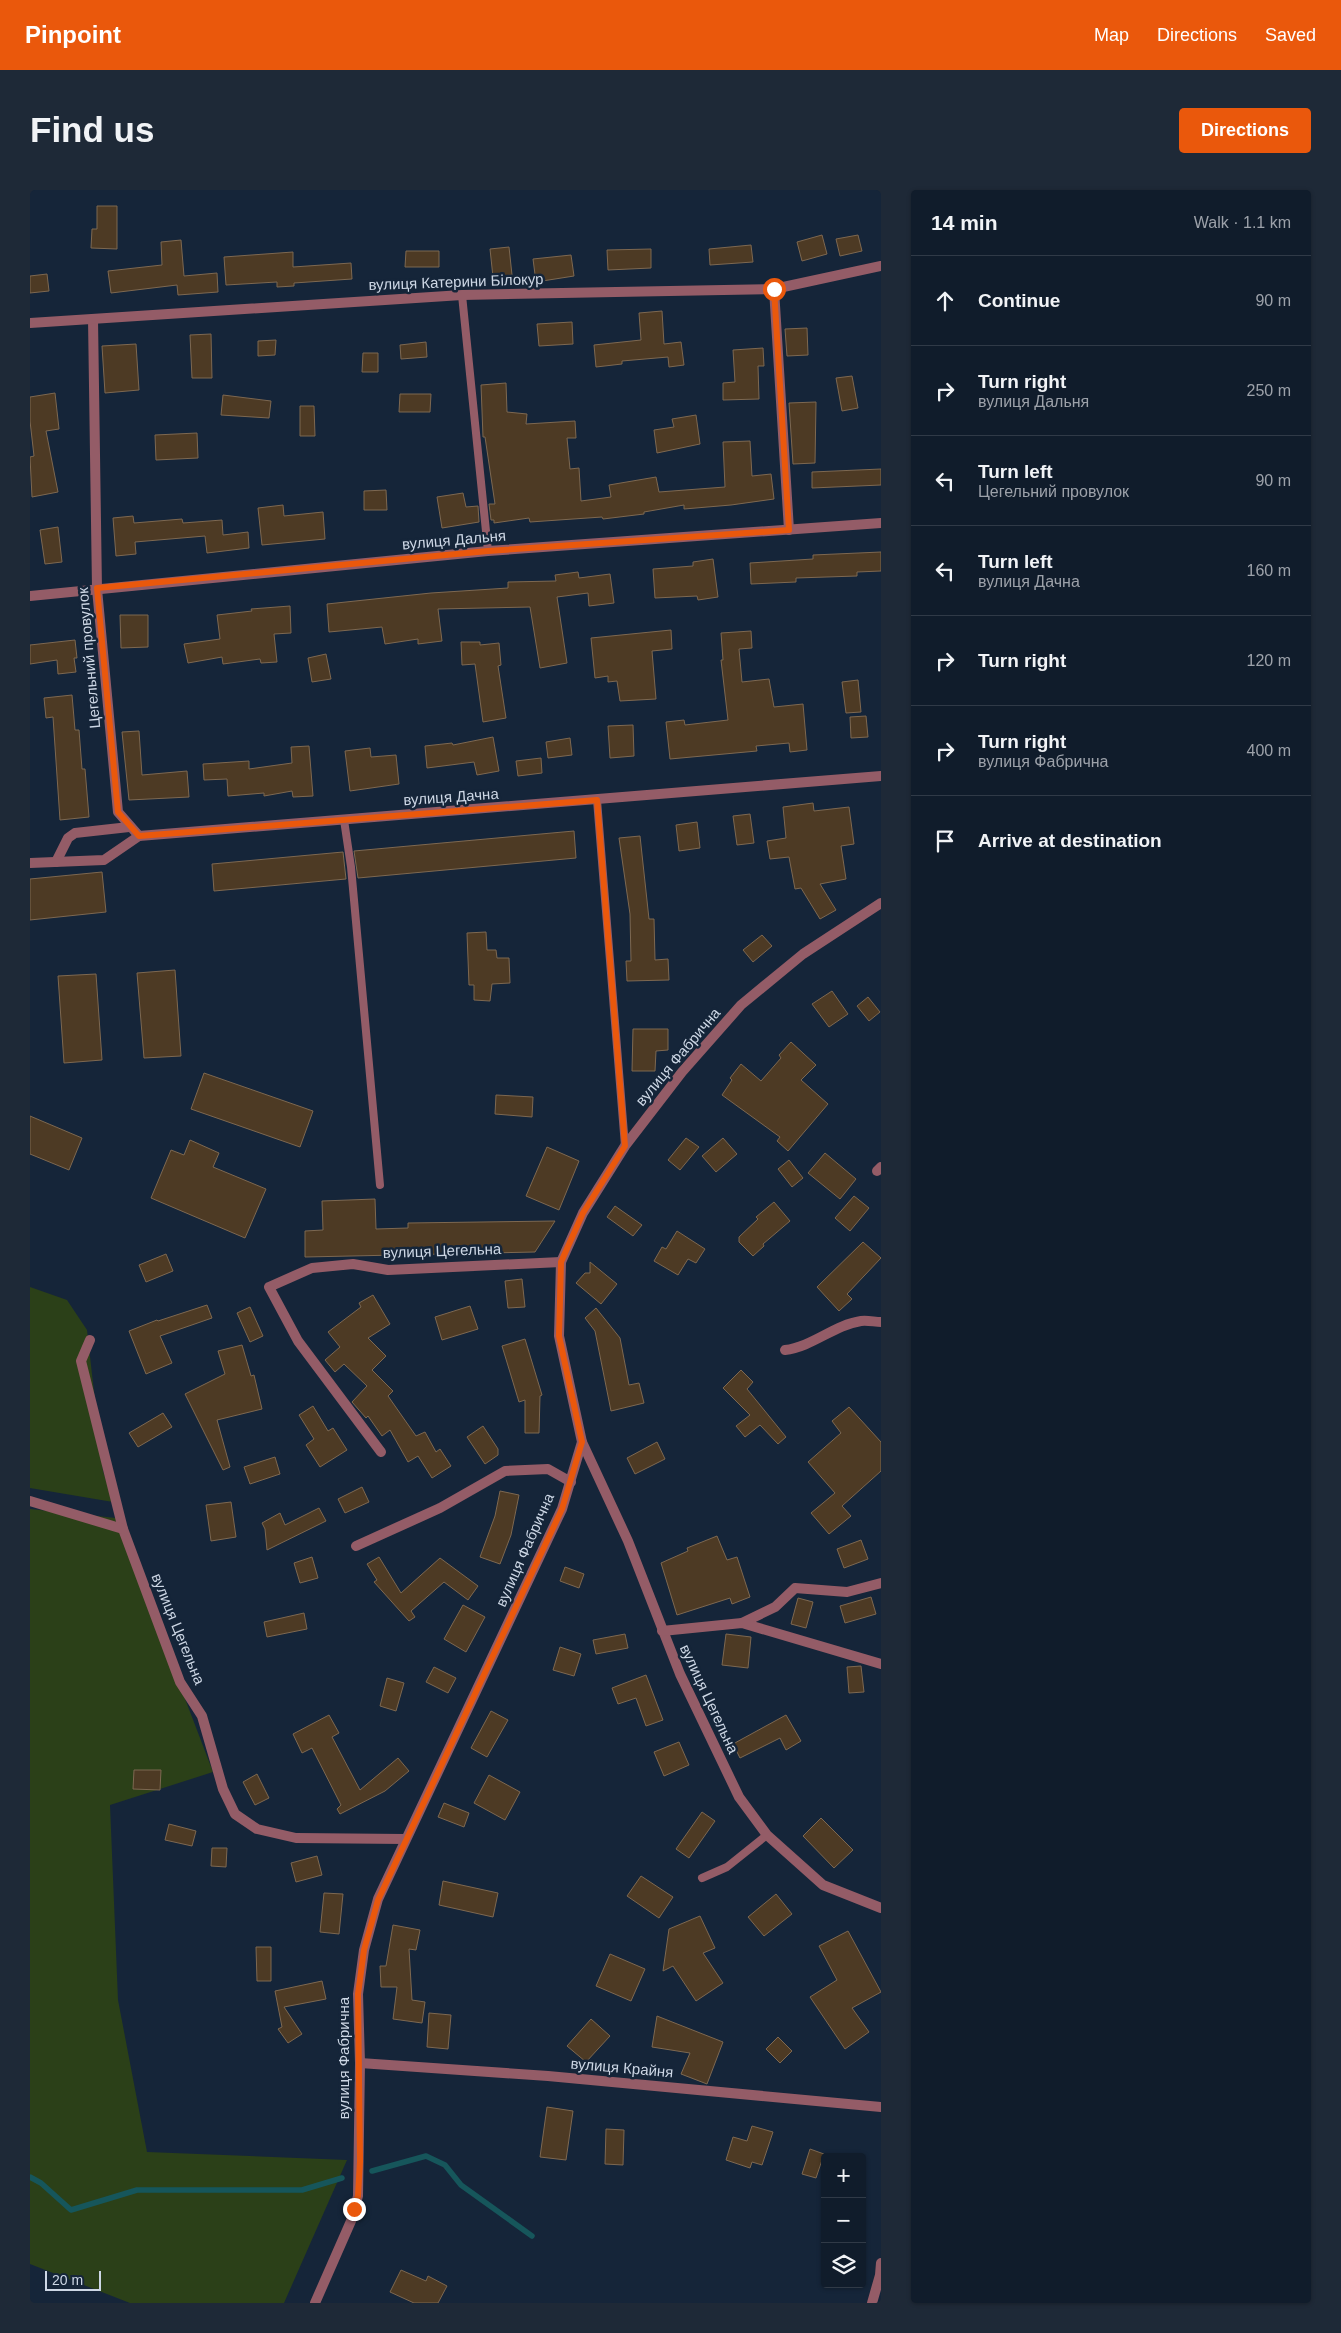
<!DOCTYPE html>
<meta charset="utf-8">
<style>
:root{--surface:#101c2b;--page:#1e2937;--text:#f1f3f6;--muted:#9ca1a9;--line:#303a47;--accent:#ea580c}
body{margin:0;font-family:Arial,sans-serif;background:var(--page);color:var(--text)}
.controls{position:absolute;right:15px;bottom:15px;display:grid;overflow:hidden;border-radius:5px;box-shadow:0 1px 4px #0004}
.controls button{width:45px;height:45px;display:grid;place-items:center;padding:0;border:0;border-bottom:1px solid var(--line);background:var(--surface);color:var(--text);font:25px sans-serif}
.scale{position:absolute;left:15px;bottom:12px;width:56px;box-sizing:border-box;padding-left:5px;border:2px solid #cdd7e5;border-top:0;font-size:14px;line-height:18px;white-space:nowrap;color:#cdd7e5;-webkit-text-stroke:4px #152539;paint-order:stroke}
.stop{position:absolute;width:15px;height:15px;margin:-11px;border:4px solid #ea580c;border-radius:50%;background:#fff}
.stop.end{background:#ea580c;border-color:#fff;box-shadow:0 1px 5px #0008}
.list{margin:0;padding:0;list-style:none}
h2{display:flex;justify-content:space-between;align-items:center;height:65px;margin:0;padding:0 20px;font-size:21px}
h2 small{font-size:16px;font-weight:400;color:var(--muted)}
.list li{display:grid;grid-template-columns:32px 1fr auto;gap:15px;align-items:center;box-sizing:border-box;height:90px;padding:0 20px;border-top:1px solid var(--line)}
.list b{display:block;font-size:19px;white-space:nowrap}
.list p{margin:0;font-size:16px;white-space:nowrap;color:var(--muted)}
.list em{font-size:16px;font-style:normal;color:var(--muted)}
.icon{flex:none;width:28px;height:28px;fill:none;stroke:currentColor;stroke-width:2;stroke-linecap:round;stroke-linejoin:round}
.map{position:relative;flex:none;width:851px;height:2113px;overflow:hidden;border-radius:5px}
header{display:flex;align-items:center;gap:30px;box-sizing:border-box;height:70px;padding:0 25px;background:var(--accent);color:#fff}
header strong{font-size:24px}
nav{display:flex;gap:28px;margin-inline-start:auto;font-size:18px}
.intro{display:flex;align-items:center;justify-content:space-between;box-sizing:border-box;height:120px;padding:0 30px}
h1{margin:0;font-size:35px}
.button{padding:12px 22px;border-radius:5px;background:var(--accent);color:#fff;font-size:18px;font-weight:700}
main{display:flex;gap:30px;padding:0 30px}
aside{flex:1;background:var(--surface);border-radius:5px;box-shadow:0 1px 4px #0004}
.map>svg:first-child{display:block}
.green{fill:#2b4018}
.lines{fill:none;stroke-linecap:round;stroke-linejoin:round}
.stream{stroke:#16565b;stroke-width:5.5}
.building{fill:#4d3a24;stroke:#7d6851}
.service{stroke:#945c67;stroke-width:8}
.minor{stroke:#945c67;stroke-width:10}
.route{stroke:#ea580c;stroke-width:6}
.labels{text-anchor:middle;stroke-width:5;stroke-linejoin:round;paint-order:stroke}
.street-label{font-size:15px;fill:#cdd7e5;stroke:#152539}
</style>
<header>
<strong>Pinpoint</strong>
<nav><a>Map</a><a>Directions</a><a>Saved</a></nav>
</header>
<div class="intro"><h1>Find us</h1><a class="button">Directions</a></div>
<main>
<div class="map">
<svg width="851" height="2113" viewBox="0 0 851 2113">
<rect width="100%" height="100%" fill="#152539"/>
<g class="green">
<path d="M0,1097l37,13 20,30 16,141 10,31 -83,-14z"/>
<path d="M0,1319l86,9 97,254 -103,33 8,195 29,152 200,8 -63,143h-154l-100,-39z"/>
</g>
<g class="lines">
<g class="stream">
<path d="M342,1981l54,-15 19,9 16,20 71,51"/>
<path d="M0,1987l11,6 30,27 66,-20h165l40,-12"/>
</g>
</g>
<g class="building">
<path d="M67,16h20v43l-26,-1 1,-19h5z"/>
<path d="M792,45l5,19 -25,7 -5,-19z"/>
<path d="M828,45l4,16 -22,5 -4,-17z"/>
<path d="M151,50l3,36 33,-3 1,19 -40,3 -1,-10 -66,8 -3,-22 54,-6 -1,-23z"/>
<path d="M721,55l2,17 -43,3 -1,-16z"/>
<path d="M479,57l3,28 -19,2 -3,-28z"/>
<path d="M621,59v19l-43,2 -1,-20z"/>
<path d="M376,61h33v16h-34z"/>
<path d="M263,62v15l58,-4 1,16 -58,4v3l-17,1v-5l-51,3 -2,-28z"/>
<path d="M541,65l3,21 -38,6 -3,-23z"/>
<path d="M17,84l2,17 -19,2v-17z"/>
<path d="M632,121l2,33 17,-2 3,23 -15,2 -1,-10 -46,4v3l-26,3 -2,-22 47,-5 -2,-27z"/>
<path d="M542,132l1,22 -34,2 -2,-22z"/>
<path d="M777,138l1,27 -21,1 -2,-27z"/>
<path d="M181,144l1,44h-20l-2,-43z"/>
<path d="M246,150l-1,15 -17,1v-15z"/>
<path d="M396,152l1,15 -26,2 -1,-14z"/>
<path d="M106,154l3,46 -34,3 -3,-47z"/>
<path d="M733,158l1,18h-6l1,33 -36,1v-17l12,-1 -2,-32z"/>
<path d="M333,163h15v19h-16z"/>
<path d="M822,186l6,32 -16,3 -6,-33z"/>
<path d="M476,193l1,29 20,2 -1,10 49,-3 1,17h-9l3,31 9,-1 2,33 30,-4 -2,-12 47,-8 3,15 66,-5 -2,-45 27,-1 2,35 19,-2 3,25 -43,6 -47,4v-4l-40,7v2l-41,5 -1,-2 -72,5 -1,-4 -35,5v-3h-3l-2,-16h6l-10,-67h-2l-2,-52z"/>
<path d="M25,203l4,36 -13,2 12,61 -26,5 -2,-40 4,-1 -4,-35v-24z"/>
<path d="M370,204h31l-1,18h-31z"/>
<path d="M193,205l48,6 -2,17 -48,-3z"/>
<path d="M786,212l-1,61 -22,1 -4,-61z"/>
<path d="M270,216h14l1,30h-15z"/>
<path d="M666,225l4,29 -43,9 -3,-23 20,-3 -2,-8z"/>
<path d="M167,243l1,25 -42,2 -1,-25z"/>
<path d="M851,279v16l-69,3v-16z"/>
<path d="M356,300l1,20h-23v-19z"/>
<path d="M433,303l3,14 12,-1 1,16 -37,6 -5,-31z"/>
<path d="M253,315l1,11 39,-4 2,27 -63,6 -4,-37z"/>
<path d="M103,326l1,7 48,-4 1,4 39,-3 1,15 25,-3 1,16 -42,5 -2,-17 -70,6 1,12 -20,2 -3,-38z"/>
<path d="M28,337l4,35 -17,2 -5,-34z"/>
<path d="M851,362v19l-24,1v4l-61,2v4l-45,2 -1,-21 63,-4v-4z"/>
<path d="M683,369l5,38 -20,3 -1,-4 -42,2 -2,-29 40,-3v-4z"/>
<path d="M548,382l1,6 31,-4 4,29 -25,3 -1,-13 -31,4 10,66 -27,5 -10,-61 -92,2 4,32 -24,3v-5l-33,5 -3,-17 -53,5 -2,-28 104,-11 77,-5v-6l48,-1 -1,-6z"/>
<path d="M260,416l1,27 -17,1 3,28 -16,1 -1,-4 -37,5 -1,-7 -34,6 -4,-19 36,-5 -3,-24 35,-4 -1,-2z"/>
<path d="M90,425h28v32l-27,1z"/>
<path d="M641,440l1,19 -20,2 4,48 -36,2 -3,-20 -9,1v-6l-13,2 -4,-40z"/>
<path d="M721,441l1,17 -13,1 3,33 27,-3 5,28 29,-3 4,46 -17,2 -1,-9 -33,3 1,5 -87,8 -4,-37 18,-2 1,5 43,-5 -7,-60h2l-2,-27z"/>
<path d="M45,450l2,18h-3l2,14 -18,2 -1,-14 -27,4v-19z"/>
<path d="M431,452h19v3l19,-2 2,22 -3,1 8,52 -23,4 -8,-58 -13,1z"/>
<path d="M296,464l5,25 -19,3 -4,-24z"/>
<path d="M828,490l3,32 -15,1 -4,-31z"/>
<path d="M42,505l3,35h4l3,39h3l4,48 -29,3 -7,-103 -7,1 -2,-20z"/>
<path d="M836,526l2,21 -17,1 -1,-21z"/>
<path d="M603,535l1,31 -24,2 -2,-32z"/>
<path d="M109,541l3,44 45,-4 2,26 -60,3 -7,-68z"/>
<path d="M463,547l6,34 -22,4 -3,-13 -47,6 -2,-22 27,-3 1,2z"/>
<path d="M540,548l2,17 -24,3 -2,-16z"/>
<path d="M279,556l4,50 -20,1 -1,-6 -28,5v-3l-36,3 -1,-17 -23,1 -1,-16 46,-3v8l43,-6 -1,-16z"/>
<path d="M340,558l1,9 25,-2 3,29 -49,7 -5,-40z"/>
<path d="M511,568l1,15 -24,3 -2,-15z"/>
<path d="M783,613l1,8 35,-4 5,37 -13,2 5,33 -26,5 16,26 -16,9 -19,-31 -6,1 -6,-32 -19,2 -3,-18 19,-3 -3,-31z"/>
<path d="M720,624l4,29 -17,2 -4,-29z"/>
<path d="M667,632l3,26 -21,3 -3,-26z"/>
<path d="M544,641l2,27 -218,20 -4,-27z"/>
<path d="M610,646l9,83h5l1,41 13,-1 1,21 -42,1 -1,-20h5l-1,-47 -11,-76z"/>
<path d="M313,662l3,27 -132,12 -2,-27z"/>
<path d="M72,682l4,40 -76,8v-41z"/>
<path d="M456,742l1,18h9l1,8h12l1,25 -18,1 -2,17 -16,-1v-15h-5l-2,-52z"/>
<path d="M732,745l10,11 -19,16 -10,-12z"/>
<path d="M145,780l6,86 -37,2 -7,-85z"/>
<path d="M66,784l6,86 -38,3 -6,-87z"/>
<path d="M802,801l16,23 -19,13 -17,-23z"/>
<path d="M838,807l12,15 -11,9 -12,-15z"/>
<path d="M603,839h35v21l-12,1 -1,20h-23z"/>
<path d="M761,852l25,23 -15,15 27,24 -40,47 -11,-10 3,-4 -58,-42 10,-15 -2,-2 11,-14 20,17 20,-23 -2,-3z"/>
<path d="M174,883l109,38 -13,36 -109,-38z"/>
<path d="M466,905l37,2 -1,20 -37,-3z"/>
<path d="M0,926l52,22 -13,32 -39,-16z"/>
<path d="M656,948l13,9 -19,23 -12,-10z"/>
<path d="M693,948l14,16 -21,18 -14,-16z"/>
<path d="M160,950l29,13 -6,14 53,22 -21,49 -94,-40 20,-48 13,5z"/>
<path d="M517,957l32,14 -20,49 -33,-14z"/>
<path d="M795,963l31,26 -16,20 -32,-26z"/>
<path d="M759,970l14,18 -11,9 -14,-18z"/>
<path d="M824,1006l15,12 -19,23 -15,-13z"/>
<path d="M345,1009l1,30 32,-1v-5l147,-2 -20,31 -230,5v-26l18,-1 -1,-29z"/>
<path d="M744,1012l16,19 -27,23 1,2 -11,10 -14,-14v-5l19,-18 -2,-2z"/>
<path d="M585,1016l27,19 -9,11 -26,-19z"/>
<path d="M647,1041l28,18 -9,14 -8,-4 -10,16 -24,-14 8,-14 4,2z"/>
<path d="M833,1052l18,16 -34,36 5,5 -13,12 -22,-24z"/>
<path d="M136,1064l7,17 -27,11 -7,-17z"/>
<path d="M560,1072l27,22 -16,20 -25,-21 9,-10h5z"/>
<path d="M492,1089l3,28 -17,1 -3,-27z"/>
<path d="M343,1105l17,29 -22,14 18,18 -14,14 21,21 -5,5 28,40 9,-4 11,20 4,-3 11,17 -19,12 -14,-22 -10,6 -18,-32 -8,6 -14,-20 -2,2 -14,-16 15,-16 -23,-22 -9,8 -10,-12 15,-13 -12,-15 33,-25 -2,-4z"/>
<path d="M177,1115l5,13 -52,18 12,27 -26,11 -17,-43 28,-11 1,1z"/>
<path d="M440,1116l8,23 -36,11 -7,-23z"/>
<path d="M220,1117l13,29 -13,6 -13,-29z"/>
<path d="M566,1118l24,30 9,47 10,-2 5,20 -33,8 -16,-80 -10,-13z"/>
<path d="M495,1149l17,56 -2,1 -1,37h-14v-33l-6,2 -17,-56z"/>
<path d="M212,1155l9,31 3,-1 8,34 -45,11 13,47 -7,3 -38,-76 40,-20 -7,-23z"/>
<path d="M711,1180l12,12 -6,7 39,48 -8,7 -18,-19 -15,12 -9,-11 14,-11 -27,-27z"/>
<path d="M283,1216l15,25 5,-3 14,22 -27,17 -14,-22 8,-6 -15,-24z"/>
<path d="M819,1217l32,35v29l-39,35 9,10 -22,18 -18,-21 24,-20 -27,-31 33,-29 -9,-12z"/>
<path d="M133,1223l9,14 -34,20 -9,-14z"/>
<path d="M453,1236l15,23v6l-13,9 -18,-27z"/>
<path d="M627,1252l8,17 -30,15 -8,-16z"/>
<path d="M245,1267l5,17 -30,10 -6,-17z"/>
<path d="M332,1297l7,15 -24,11 -7,-14z"/>
<path d="M470,1301l19,4 -8,40 -11,29 -20,-7 15,-41z"/>
<path d="M201,1312l5,35 -25,4 -5,-36z"/>
<path d="M289,1318l7,13 -59,29 -2,-21 -3,-6 18,-10 5,12z"/>
<path d="M687,1346l10,24 10,-3 13,40 -18,7 -2,-6 -53,17 -16,-52 27,-12 -1,-3z"/>
<path d="M831,1350l7,19 -24,9 -7,-19z"/>
<path d="M282,1367l6,21 -18,5 -6,-20z"/>
<path d="M349,1367l22,36 39,-35 38,28 -10,14 -24,-18 -33,29 4,6 -6,4 -35,-39 3,-2 -10,-16z"/>
<path d="M535,1377l19,7 -5,14 -19,-7z"/>
<path d="M841,1407l5,17 -31,9 -5,-17z"/>
<path d="M768,1408l15,4 -7,26 -15,-4z"/>
<path d="M433,1415l22,12 -19,35 -22,-13z"/>
<path d="M274,1423l3,16 -40,8 -3,-15z"/>
<path d="M595,1444l3,14 -32,6 -3,-14z"/>
<path d="M696,1444l25,3 -3,31 -26,-3z"/>
<path d="M530,1457l21,7 -7,22 -21,-6z"/>
<path d="M831,1476l3,26 -15,1 -2,-26z"/>
<path d="M404,1477l22,11 -8,15 -22,-11z"/>
<path d="M616,1485l17,45 -17,6 -10,-28 -18,6 -6,-16z"/>
<path d="M357,1488l17,5 -8,28 -16,-5z"/>
<path d="M461,1521l17,9 -21,37 -16,-9z"/>
<path d="M299,1525l10,18 -7,4 28,53 38,-32 11,13 -24,20 -45,23 -3,-5 4,-4 -29,-57 -10,5 -9,-19z"/>
<path d="M756,1525l15,26 -15,9 -6,-12 -40,20 -7,-14z"/>
<path d="M649,1552l10,23 -25,11 -10,-24z"/>
<path d="M104,1580h27l-1,20 -27,-1z"/>
<path d="M227,1584l12,24 -14,7 -12,-23z"/>
<path d="M459,1585l31,17 -15,28 -31,-17z"/>
<path d="M414,1613l25,10 -5,14 -26,-10z"/>
<path d="M672,1622l13,9 -26,37 -13,-9z"/>
<path d="M791,1628l32,32 -19,18 -31,-32z"/>
<path d="M139,1634l27,7 -4,15 -27,-6z"/>
<path d="M182,1658h15l-1,19 -15,-1z"/>
<path d="M287,1666l5,19 -26,7 -5,-19z"/>
<path d="M611,1686l32,21 -14,21 -32,-22z"/>
<path d="M413,1691l55,12 -5,24 -54,-12z"/>
<path d="M294,1703l19,1 -4,40 -19,-2z"/>
<path d="M746,1704l16,20 -28,22 -16,-19z"/>
<path d="M670,1726l15,32 -12,5 20,30 -27,18 -23,-35 -10,5 6,-42z"/>
<path d="M363,1735l27,5 -4,20 -7,-1 3,51 13,2 -3,21 -29,-4 4,-32h-16l-1,-21h6z"/>
<path d="M818,1741l33,61 -29,16 17,24 -24,17 -35,-52 27,-17 -18,-34z"/>
<path d="M226,1757h15v34h-14z"/>
<path d="M580,1764l35,15 -14,32 -35,-15z"/>
<path d="M292,1791l4,18 -42,8 18,27 -14,9 -10,-14 4,-2 -7,-36z"/>
<path d="M399,1823l22,2 -3,34 -21,-2z"/>
<path d="M627,1826l66,26 -16,42 -26,-10 9,-21 -38,-6z"/>
<path d="M561,1829l19,17 -24,26 -19,-16z"/>
<path d="M748,1847l14,14 -12,12 -14,-14z"/>
<path d="M517,1917l26,4 -7,49 -26,-3z"/>
<path d="M722,1936l21,6 -11,33 -10,-3 -2,6 -24,-8 7,-23 14,4z"/>
<path d="M576,1939l18,1 -1,35 -18,-1z"/>
<path d="M780,1959l14,5 -8,24 -14,-4z"/>
<path d="M371,2080l25,11 2,-5 19,10 -9,17h-24l-24,-11z"/>
</g>
<g class="lines">
<g class="service">
<path d="M432,105l26,256"/>
<path d="M567,610l28,346"/>
<path d="M314,630l7,47 29,318"/>
<path d="M672,1688l25,-11 40,-32"/>
</g>
<g class="minor">
<path d="M744,99l15,241"/>
<path d="M63,129l4,270 21,223 21,24"/>
<path d="M0,133l432,-28 312,-6 107,-23"/>
<path d="M0,406l458,-45 393,-28"/>
<path d="M26,672l12,-24 7,-5 54,-6"/>
<path d="M0,673l74,-3 35,-24 742,-60"/>
<path d="M847,981l4,-4"/>
<path d="M60,1150l-9,21 42,168 57,153 22,34 21,73 12,25 22,15 39,9 109,1"/>
<path d="M755,1160c27,-3 49,-25 76,-29 6,-1 14,1 20,1"/>
<path d="M552,1252l46,99 52,133 59,123 28,38 56,50 58,23"/>
<path d="M351,1262l-83,-111 -29,-54 43,-19 41,-4 35,6 173,-8"/>
<path d="M0,1311l93,28"/>
<path d="M326,1356l84,-38 65,-37 43,-2 23,13"/>
<path d="M712,1433l33,-16 20,-19 52,4 34,-9"/>
<path d="M632,1441l80,-8 139,41"/>
<path d="M330,1873l188,13 333,31"/>
<path d="M285,2113l36,-82 7,-25 2,-133 -2,-69 6,-44 14,-51 184,-390 20,-67 -23,-106 2,-74 22,-49 42,-67 57,-74 59,-67 62,-51 78,-51"/>
<path d="M842,2113l8,-28 1,-12"/>
</g>
</g>
<g class="lines">
<path class="route" d="M324,2019l4,-13 2,-35 -2,-167 6,-44 14,-50 184,-391 20,-67 -23,-106 2,-74 22,-49 42,-67 -28,-346 -458,36 -21,-24 -21,-224 391,-37 301,-21 -15,-241"/>
</g>
<g class="labels">
<g class="street-label">
<text transform="translate(426 92) rotate(-2)" y="5">вулиця Катерини Білокур</text>
<text transform="translate(424 350) rotate(-5)" y="5">вулиця Дальня</text>
<text transform="translate(59 468) rotate(-95)" y="5">Цегельний провулок</text>
<text transform="translate(421 607) rotate(-4)" y="5">вулиця Дачна</text>
<text transform="translate(648 867) rotate(-50)" y="5">вулиця Фабрична</text>
<text transform="translate(412 1061) rotate(-2)" y="5">вулиця Цегельна</text>
<text transform="translate(495 1360) rotate(-66)" y="5">вулиця Фабрична</text>
<text transform="translate(148 1439) rotate(68)" y="5">вулиця Цегельна</text>
<text transform="translate(679 1509) rotate(65)" y="5">вулиця Цегельна</text>
<text transform="translate(314 1868) rotate(-90)" y="5">вулиця Фабрична</text>
<text transform="translate(592 1878) rotate(5)" y="5">вулиця Крайня</text>
</g>
</g>
</svg>
<div class="controls">
<button>+</button>
<button>−</button>
<button><svg class="icon" aria-label="layers" viewBox="0 0 24 24"><path d="M12 4l9 5-9 5-9-5zM3 14l9 5 9-5"/></svg></button>
</div>
<div class="scale">20 m</div>
<div class="stop" style="left:744px;top:99px"></div>
<div class="stop end" style="left:324px;top:2019px"></div>
</div>
<aside>
<h2>14 min<small>Walk · 1.1 km</small></h2>
<ul class="list">
<li><svg class="icon" aria-label="ahead" viewBox="0 0 24 24"><path d="M12 20V5M6 11l6-6 6 6"/></svg><div><b>Continue</b></div><em>90 m</em></li>
<li><svg class="icon" aria-label="right" viewBox="0 0 24 24"><path d="M7 20v-9h11M14 6l5 5-5 5"/></svg><div><b>Turn right</b><p>вулиця Дальня</p></div><em>250 m</em></li>
<li><svg class="icon" aria-label="left" viewBox="0 0 24 24"><path d="M17 20v-9H6M10 6l-5 5 5 5"/></svg><div><b>Turn left</b><p>Цегельний провулок</p></div><em>90 m</em></li>
<li><svg class="icon" aria-label="left" viewBox="0 0 24 24"><path d="M17 20v-9H6M10 6l-5 5 5 5"/></svg><div><b>Turn left</b><p>вулиця Дачна</p></div><em>160 m</em></li>
<li><svg class="icon" aria-label="right" viewBox="0 0 24 24"><path d="M7 20v-9h11M14 6l5 5-5 5"/></svg><div><b>Turn right</b></div><em>120 m</em></li>
<li><svg class="icon" aria-label="right" viewBox="0 0 24 24"><path d="M7 20v-9h11M14 6l5 5-5 5"/></svg><div><b>Turn right</b><p>вулиця Фабрична</p></div><em>400 m</em></li>
<li><svg class="icon" aria-label="arrive" viewBox="0 0 24 24"><path d="M6 21V4h12l-3 4 3 4H6"/></svg><div><b>Arrive at destination</b></div></li>
</ul>
</aside>
</main>
